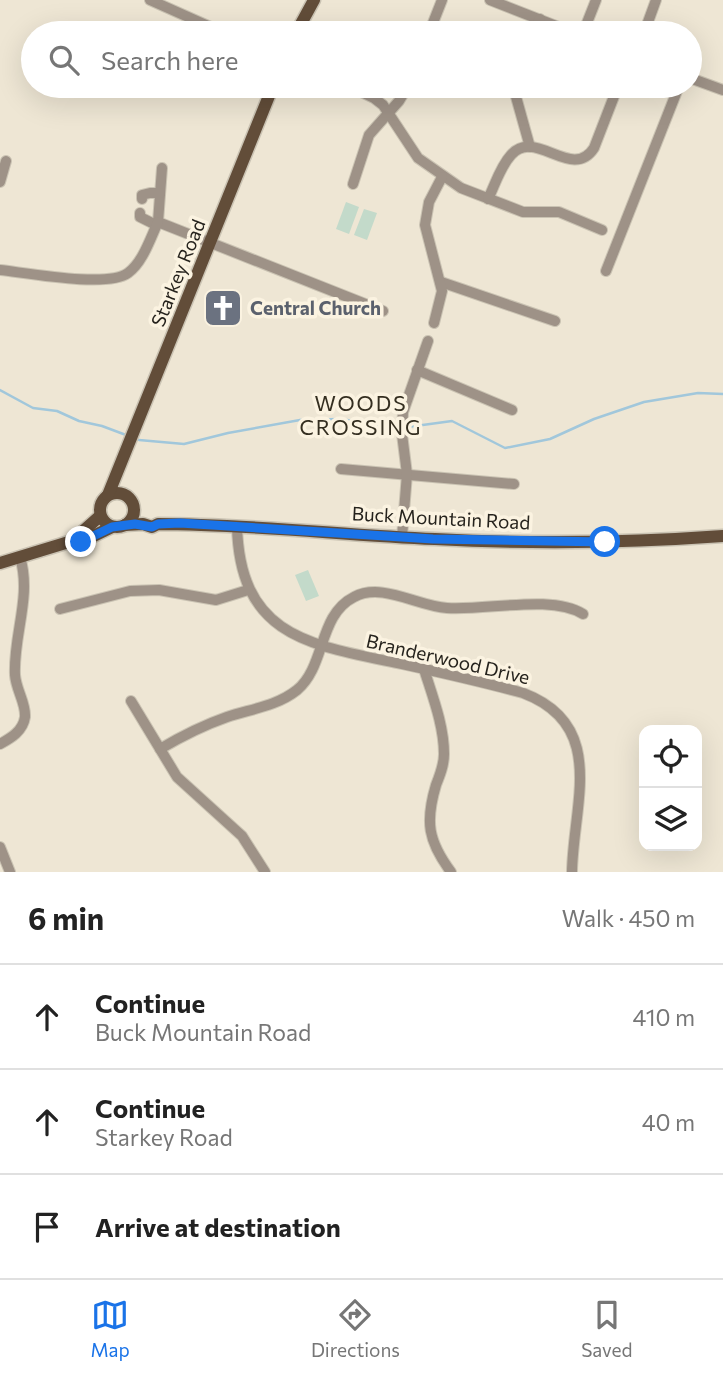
<!DOCTYPE html>
<meta charset="utf-8">
<style>
:root{--surface:#fff;--page:#f6f6f6;--text:#222;--muted:#767676;--line:#e0e0e0;--accent:#1a73e8}
body{margin:0;font-family:Commissioner,sans-serif;background:var(--page);color:var(--text)}
.controls{position:absolute;right:21px;bottom:21px;display:grid;overflow:hidden;border-radius:14px;box-shadow:0 7px 28px #0002}
.controls button{width:63px;height:63px;display:grid;place-items:center;padding:0;border:0;border-bottom:2px solid var(--line);background:var(--surface);color:var(--text);font:35px sans-serif}
.stop{position:absolute;width:21px;height:21px;margin:-16px;border:5px solid #1a73e8;border-radius:50%;background:#fff}
.stop.end{background:#1a73e8;border-color:#fff;box-shadow:0 2px 7px #0008}
.list{margin:0;padding:0;list-style:none}
h2{display:flex;justify-content:space-between;align-items:center;height:91px;margin:0;padding:0 28px;font-size:30px}
h2 small{font-size:23px;font-weight:400;color:var(--muted)}
.list li{display:grid;grid-template-columns:46px 1fr auto;gap:21px;align-items:center;box-sizing:border-box;height:105px;padding:0 28px;border-top:2px solid var(--line)}
.list b{display:block;font-size:26px;white-space:nowrap}
.list p{margin:0;font-size:23px;white-space:nowrap;color:var(--muted)}
.list em{font-size:23px;font-style:normal;color:var(--muted)}
.icon{flex:none;width:38px;height:38px;fill:none;stroke:currentColor;stroke-width:2;stroke-linecap:round;stroke-linejoin:round}
.map{position:relative;flex:none;width:723px;height:872px;overflow:hidden}
.search{position:absolute;background:var(--surface);box-shadow:0 7px 28px #0002;left:21px;right:21px;top:21px;height:77px;display:flex;align-items:center;gap:18px;box-sizing:border-box;padding:0 24px;border-radius:38px;color:var(--muted);font-size:26px}
.sheet{height:406px;background:var(--surface)}
nav{display:flex;justify-content:space-around;align-items:center;box-sizing:border-box;height:98px;border-top:2px solid var(--line);background:var(--surface);font-size:19px;color:var(--muted)}
nav a{display:grid;justify-items:center;gap:4px}
nav .on{color:var(--accent)}
.map>svg:first-child{display:block}
.park{fill:#c3daca}
.lines{fill:none;stroke-linecap:round;stroke-linejoin:round}
.stream{stroke:#a1c7db;stroke-width:2.5}
.minor-casing{stroke:#cac3b3;stroke-width:12}
.major-casing{stroke:#cac3b3;stroke-width:15}
.minor{stroke:#9e9287;stroke-width:10}
.major{stroke:#624d39;stroke-width:12}
.route{stroke:#1a73e8;stroke-width:9}
.labels{text-anchor:middle;stroke-width:7;stroke-linejoin:round;paint-order:stroke}
.street-label{font-size:19px;fill:#26231d;stroke:#fbf3e1}
.worship-label{font-size:19px;font-weight:bold;fill:#5b616d;stroke:#fbf3e1;text-anchor:start}
.neighbourhood-label{font-size:21px;letter-spacing:2px;fill:#342e20;stroke:#fbf3e1}
</style>
<div class="map">
<svg width="723" height="872" viewBox="0 0 723 872">
<rect width="100%" height="100%" fill="#eee6d4"/>
<g class="park">
<path d="M346,202l13,5 -10,27 -13,-5z"/>
<path d="M364,209l13,4 -10,27 -13,-5z"/>
<path d="M308,570l11,26 -13,5 -11,-26z"/>
</g>
<g class="lines">
<g class="stream">
<path d="M0,390l33,18 24,3 22,10 23,5 24,9"/>
<path d="M408,427l44,-6 53,27 45,-9 44,-20 50,-17 54,-9 25,1"/>
<path d="M139,440l45,4 44,-11 72,-13 41,-1 54,9"/>
</g>
<defs>
<g id="minor">
<path d="M150,0l74,33"/>
<path d="M490,0l84,33"/>
<path d="M429,33l13,-33"/>
<path d="M533,33l7,-14"/>
<path d="M583,33l13,-33"/>
<path d="M644,33l12,-33"/>
<path d="M690,78l33,12"/>
<path d="M349,86l25,12 9,7 35,53 43,30 62,24h36l43,18"/>
<path d="M513,86l17,61"/>
<path d="M162,168l-4,54 225,89"/>
<path d="M0,182l6,-21"/>
<path d="M353,184l16,-49 30,-34 9,-15"/>
<path d="M142,199v-4l8,-2h10"/>
<path d="M488,199c7,-14 12,-32 23,-44 24,-28 61,27 83,-7l24,-62"/>
<path d="M140,213v4l16,8"/>
<path d="M0,270c27,3 108,18 128,3 15,-11 22,-34 30,-51"/>
<path d="M606,271l73,-185"/>
<path d="M441,282l114,39"/>
<path d="M434,323l8,-32 -17,-66 4,-23 13,-25"/>
<path d="M417,370l95,40"/>
<path d="M341,469l173,15"/>
<path d="M237,526c3,112 74,119 165,138 41,9 81,18 121,29 85,32 50,111 49,179"/>
<path d="M402,537l5,-63 -5,-40 1,-22 25,-71"/>
<path d="M60,609l70,-18 29,-1 57,10 32,-10"/>
<path d="M424,669c8,26 20,56 20,85 0,11 -4,21 -8,31 -11,37 -8,56 15,87"/>
<path d="M131,701l46,76 65,59 23,36"/>
<path d="M0,744c11,-6 23,-13 25,-27 1,-14 -9,-27 -10,-42 -2,-40 17,-78 5,-118"/>
<path d="M160,749c22,-13 44,-24 67,-32 24,-8 50,-11 70,-27 29,-24 21,-75 57,-93 28,-15 63,9 93,11 39,3 104,-14 136,6"/>
<path d="M0,847l10,25"/>
</g>
<g id="major">
<path d="M296,33l18,-33"/>
<circle cx="117" cy="510" r="17"/>
<path d="M108,495l165,-409"/>
<path d="M125,525l18,-1 9,3 6,-3c92,0 184,11 277,15 96,5 192,4 288,-3"/>
<path d="M72,541l28,-25"/>
<path d="M0,563l72,-22 9,1 31,-15"/>
</g>
</defs>
<use href="#minor" class="minor-casing"/>
<use href="#major" class="major-casing"/>
<use href="#minor" class="minor"/>
<use href="#major" class="major"/>
</g>
<g class="lines">
<path class="route" d="M81,542l31,-15 23,-3 17,3 6,-3 22,-1 253,16 172,3"/>
</g>
<defs>
<symbol id="church-square" viewBox="-11 -11 22 22"><rect x="-9" y="-9" width="18" height="18" rx="4" fill="#6b7280" stroke="#fbf3e1"/><path d="M-1.2-6h2.4v3.5h3.3v2.4h-3.3V6h-2.4V-.1h-3.3v-2.4h3.3Z" fill="#fff"/></symbol>
</defs>
<g fill-rule="evenodd">
<use href="#church-square" x="201" y="286" width="44" height="44"/>
</g>
<g class="labels">
<g class="street-label">
<text transform="translate(178 273) rotate(-68)" y="7">Starkey Road</text>
<text transform="translate(441 518) rotate(3)" y="7">Buck Mountain Road</text>
<text transform="translate(448 659) rotate(13)" y="7">Branderwood Drive</text>
</g>
<g class="worship-label">
<text x="250" y="315">Central Church</text>
</g>
<g class="neighbourhood-label">
<text x="361" y="411">WOODS<tspan x="361" dy="24">CROSSING</tspan></text>
</g>
</g>
</svg>
<div class="controls">
<button><svg class="icon" aria-label="locate" viewBox="0 0 24 24"><circle cx="12" cy="12" r="6"/><path d="M12 2v4M12 18v4M2 12h4M18 12h4"/></svg></button>
<button><svg class="icon" aria-label="layers" viewBox="0 0 24 24"><path d="M12 4l9 5-9 5-9-5zM3 14l9 5 9-5"/></svg></button>
</div>
<div class="stop" style="left:605px;top:542px"></div>
<div class="stop end" style="left:81px;top:542px"></div>
<div class="search"><svg class="icon" aria-label="search" viewBox="0 0 24 24"><circle cx="10" cy="10" r="6"/><path d="M15 15l6 6"/></svg>Search here</div>
</div>
<section class="sheet">
<h2>6 min<small>Walk · 450 m</small></h2>
<ul class="list">
<li><svg class="icon" aria-label="ahead" viewBox="0 0 24 24"><path d="M12 20V5M6 11l6-6 6 6"/></svg><div><b>Continue</b><p>Buck Mountain Road</p></div><em>410 m</em></li>
<li><svg class="icon" aria-label="ahead" viewBox="0 0 24 24"><path d="M12 20V5M6 11l6-6 6 6"/></svg><div><b>Continue</b><p>Starkey Road</p></div><em>40 m</em></li>
<li><svg class="icon" aria-label="arrive" viewBox="0 0 24 24"><path d="M6 21V4h12l-3 4 3 4H6"/></svg><div><b>Arrive at destination</b></div></li>
</ul>
</section>
<nav>
<a class="on"><svg class="icon" aria-label="map" viewBox="0 0 24 24"><path d="M3 6l6-2 6 2 6-2v14l-6 2-6-2-6 2zM9 4v14M15 6v14"/></svg>Map</a>
<a><svg class="icon" aria-label="directions" viewBox="0 0 24 24"><path d="M12 3l9 9-9 9-9-9zM9 14v-3h6M13 9l2 2-2 2"/></svg>Directions</a>
<a><svg class="icon" aria-label="saved" viewBox="0 0 24 24"><path d="M7 4h10v16l-5-4-5 4z"/></svg>Saved</a>
</nav>
